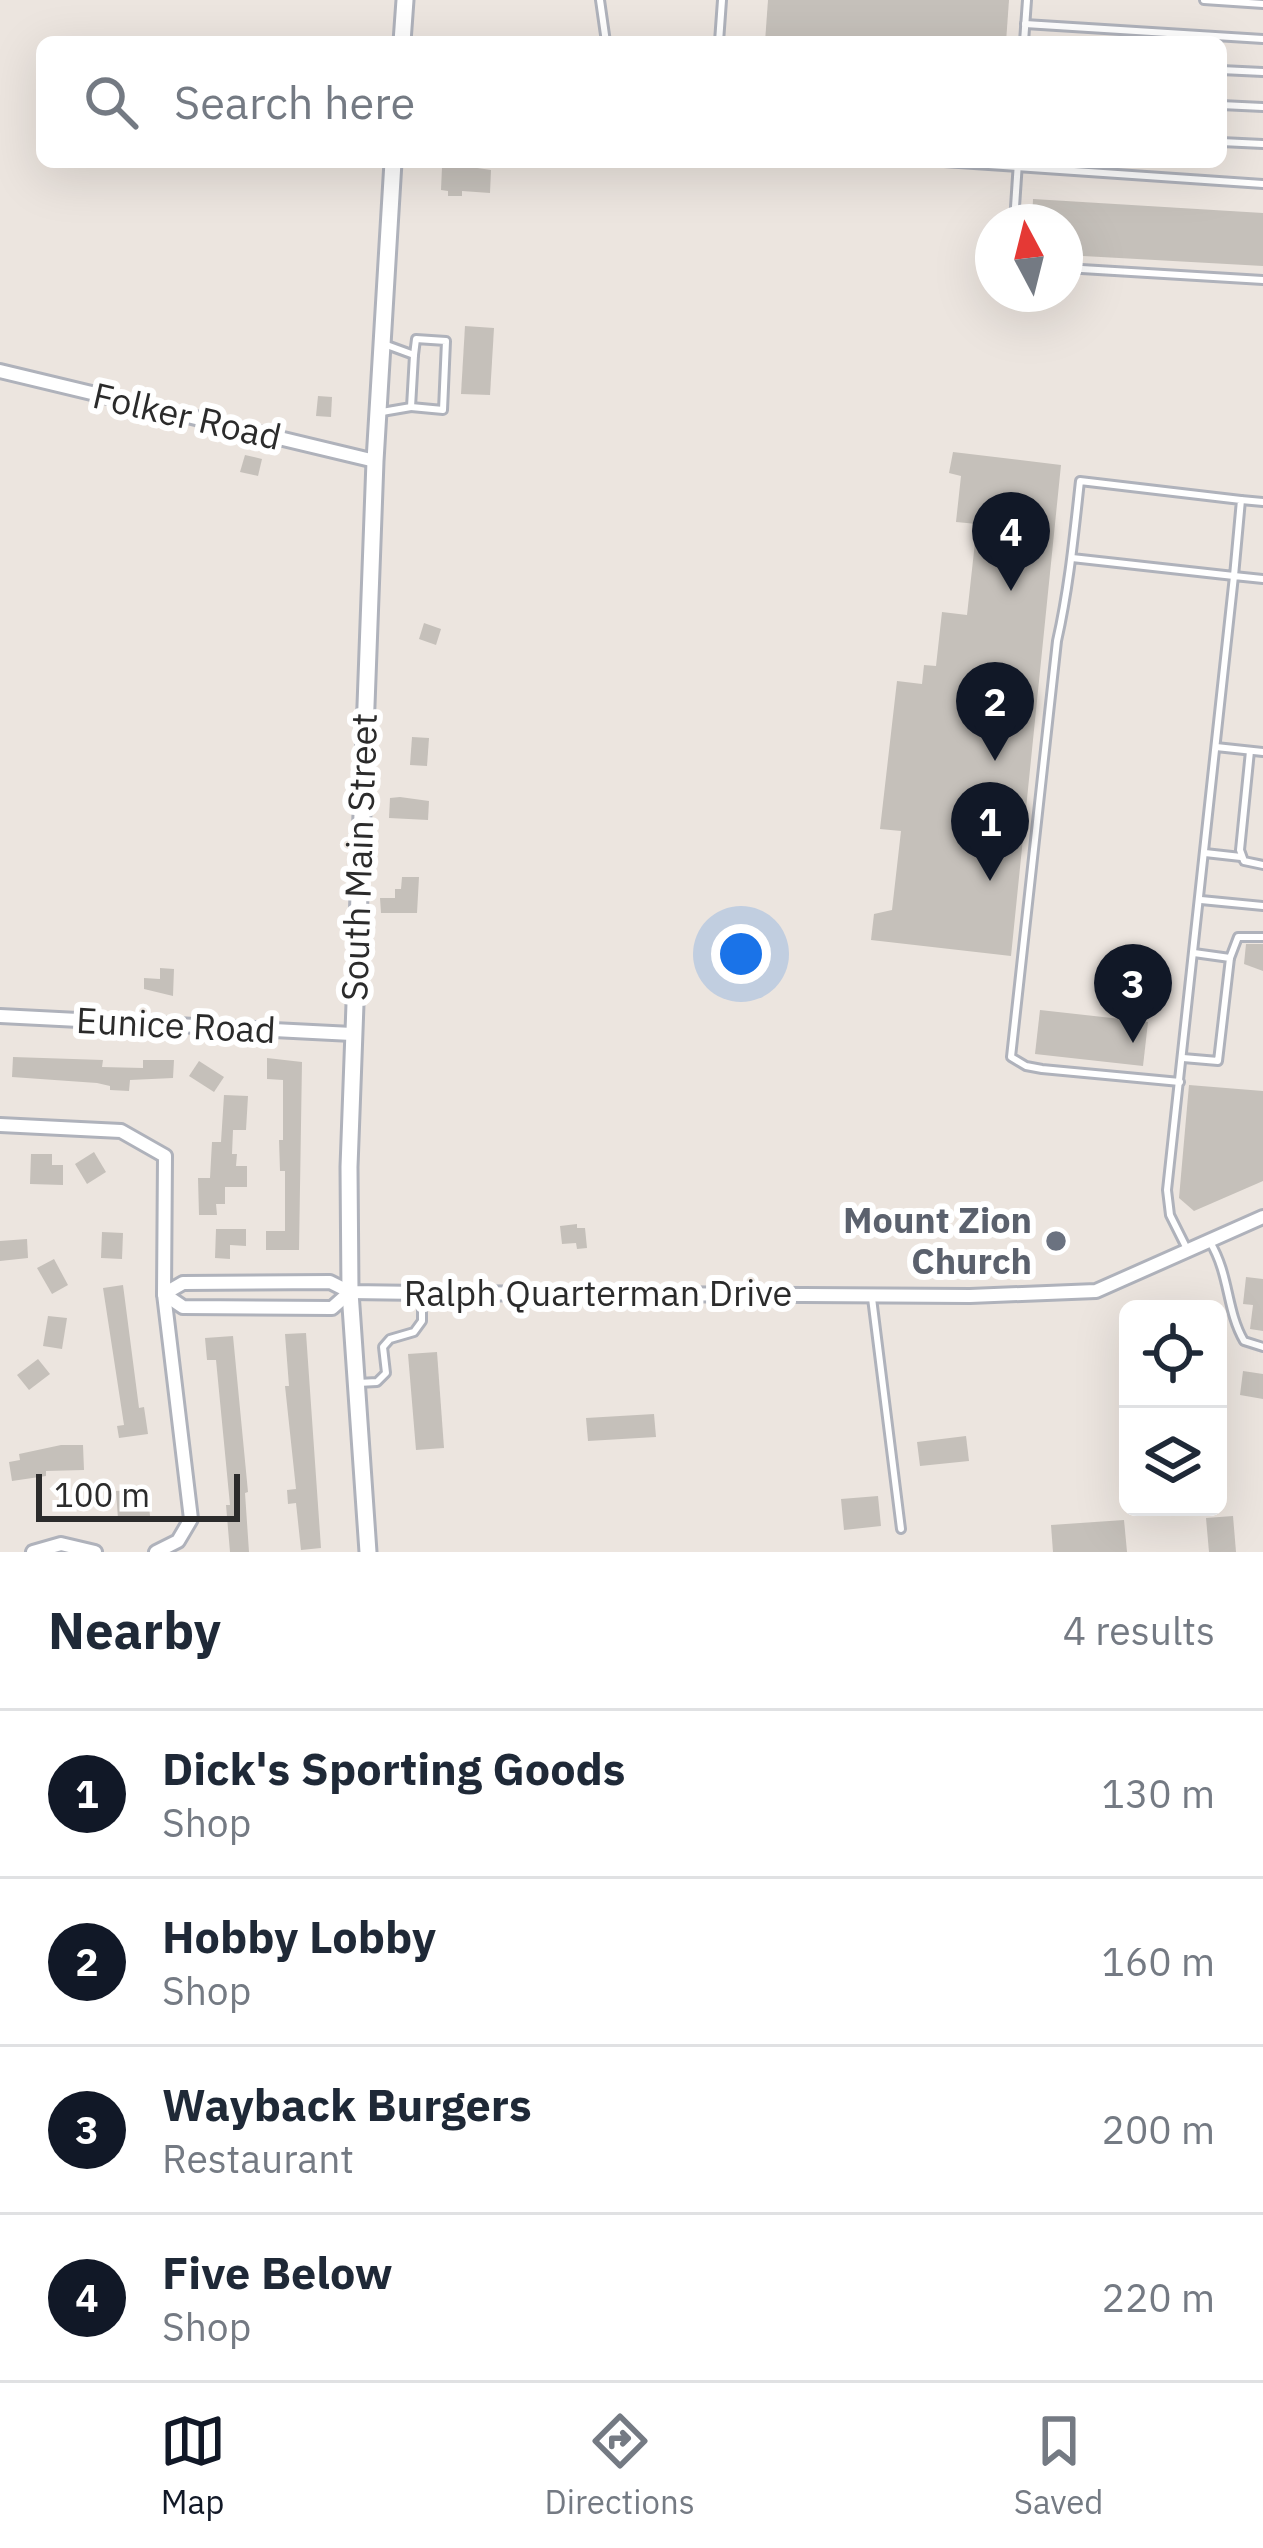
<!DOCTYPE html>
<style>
:root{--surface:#fff;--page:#f2f2f3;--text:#1f2937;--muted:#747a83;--line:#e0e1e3;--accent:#111827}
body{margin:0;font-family:"IBM Plex Sans",sans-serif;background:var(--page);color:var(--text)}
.controls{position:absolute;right:36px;bottom:36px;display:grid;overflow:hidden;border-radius:18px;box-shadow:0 12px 48px #0002}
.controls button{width:108px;height:108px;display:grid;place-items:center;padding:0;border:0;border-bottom:3px solid var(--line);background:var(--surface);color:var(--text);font:60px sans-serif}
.compass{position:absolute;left:975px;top:204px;width:108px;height:108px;border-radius:50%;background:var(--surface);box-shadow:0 12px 48px #0002;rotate:353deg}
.scale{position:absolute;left:36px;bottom:30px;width:204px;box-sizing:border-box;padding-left:12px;border:6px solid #2b2b2b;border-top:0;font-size:33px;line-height:42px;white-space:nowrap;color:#2b2b2b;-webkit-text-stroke:9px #fff;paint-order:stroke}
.you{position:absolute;left:741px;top:954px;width:42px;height:42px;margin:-30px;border:9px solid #fff;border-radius:50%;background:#1a73e8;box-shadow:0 0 0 18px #1a73e833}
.badge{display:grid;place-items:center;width:78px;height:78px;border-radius:50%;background:var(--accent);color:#fff;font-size:39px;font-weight:700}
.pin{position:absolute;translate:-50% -99px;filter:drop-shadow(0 3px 6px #0008)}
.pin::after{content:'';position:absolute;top:63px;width:42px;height:36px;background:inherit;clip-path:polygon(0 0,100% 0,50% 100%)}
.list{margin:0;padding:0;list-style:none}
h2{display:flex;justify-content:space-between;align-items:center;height:156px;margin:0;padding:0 48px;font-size:51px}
h2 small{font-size:39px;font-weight:400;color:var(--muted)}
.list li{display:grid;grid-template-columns:78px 1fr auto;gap:36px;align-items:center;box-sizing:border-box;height:168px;padding:0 48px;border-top:3px solid var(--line)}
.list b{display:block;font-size:45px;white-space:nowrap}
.list p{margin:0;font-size:39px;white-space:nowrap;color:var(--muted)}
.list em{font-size:39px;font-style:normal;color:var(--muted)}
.icon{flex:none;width:66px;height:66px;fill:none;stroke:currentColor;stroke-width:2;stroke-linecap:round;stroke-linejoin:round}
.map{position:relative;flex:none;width:1263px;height:1552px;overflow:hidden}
.search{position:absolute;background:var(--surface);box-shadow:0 12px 48px #0002;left:36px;right:36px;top:36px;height:132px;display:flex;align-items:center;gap:30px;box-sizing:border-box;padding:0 42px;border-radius:18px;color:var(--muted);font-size:45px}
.sheet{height:828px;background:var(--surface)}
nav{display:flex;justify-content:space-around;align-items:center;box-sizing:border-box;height:168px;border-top:3px solid var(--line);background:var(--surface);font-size:33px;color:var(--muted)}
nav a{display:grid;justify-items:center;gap:6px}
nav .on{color:var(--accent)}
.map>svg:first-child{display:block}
.building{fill:#c5c0ba}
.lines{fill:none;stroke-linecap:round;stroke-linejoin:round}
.service-casing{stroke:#afb2bb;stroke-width:12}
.minor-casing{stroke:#afb2bb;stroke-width:18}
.tertiary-casing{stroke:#afb2bb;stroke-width:21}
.service{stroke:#fff;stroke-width:6}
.minor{stroke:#fff;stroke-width:12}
.tertiary{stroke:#fff;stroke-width:15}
.worship-dot{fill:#6b7280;stroke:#fff;stroke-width:4.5}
.labels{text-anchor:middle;stroke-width:12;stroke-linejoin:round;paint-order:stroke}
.street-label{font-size:36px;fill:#2b2b2b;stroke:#fff}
.worship-label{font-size:36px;font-weight:bold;fill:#5b616d;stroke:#fff;text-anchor:end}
</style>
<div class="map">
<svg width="1263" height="1552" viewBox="0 0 1263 1552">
<rect width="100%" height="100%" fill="#ece5df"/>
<g class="building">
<path d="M768,0h241l-3,42h-241z"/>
<path d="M450,164l41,6 -1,23 -28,-2v5h-14v-5l-7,-1 1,-23z"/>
<path d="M1033,199l230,14v53l-198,-11v-33h-33z"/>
<path d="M465,326l29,2 -4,67 -29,-1z"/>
<path d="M318,396l14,1 -1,20 -15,-1z"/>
<path d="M953,452l108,13 -50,491 -140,-16 3,-26 18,-4 9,-79 -21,-2 17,-148 25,3 2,-19 12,1 6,-54 25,3 10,-91 -21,-2 5,-46 -12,-3z"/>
<path d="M245,455l17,4 -4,17 -18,-4z"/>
<path d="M424,623l17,6 -5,16 -17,-6z"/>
<path d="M412,737l17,1 -2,28 -17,-1z"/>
<path d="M400,797l29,4 -1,19 -39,-2 1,-20z"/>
<path d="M402,877h17l-2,36h-36l-1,-15h15v-9h6z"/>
<path d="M1246,944h17v27l-19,-7z"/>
<path d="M160,968l14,1 -1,27 -29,-7v-11l16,1z"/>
<path d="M1040,1010l108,12 -5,44 -108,-12z"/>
<path d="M13,1057l90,3 -1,7 41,1v-8h31l-1,18 -43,2 -1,11 -19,-1v-4l-13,-3 -85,-6z"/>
<path d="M267,1058l35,4 -3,188h-33v-19h19v-60h-5l-1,-31h4v-60l-16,-1z"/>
<path d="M199,1061l25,16 -10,15 -25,-16z"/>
<path d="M1189,1085l74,6v90l-69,30 -15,-13z"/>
<path d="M224,1095l24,1 -2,34h-13l-1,24h5l-1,12h11v21h-22v17h-9l1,11h-18l-1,-37h12l2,-36h9z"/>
<path d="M94,1152l12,20 -19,12 -12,-20z"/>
<path d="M31,1154h21v11h11v20l-33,-1z"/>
<path d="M577,1224v4h8l2,20 -10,1 -1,-6 -14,1 -2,-18z"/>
<path d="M216,1229h30v17l-16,-1v14l-15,-1z"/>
<path d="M102,1232l21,1 -1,26 -21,-1z"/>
<path d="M27,1239l1,19 -28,3v-20z"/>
<path d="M54,1259l14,26 -16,9 -15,-26z"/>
<path d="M1246,1277l17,2v52l-13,-2 3,-24 -10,-1z"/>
<path d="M123,1285l16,123 5,-1 4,27 -29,4 -2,-12 7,-1 -21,-137z"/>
<path d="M48,1316l19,2 -5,31 -19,-3z"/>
<path d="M306,1333l15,215 -20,2 -5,-47 -8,1 -1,-14 9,-1 -11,-103h4l-4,-52z"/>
<path d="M233,1336l15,156 -3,1 4,59h-19l-4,-47h4l-14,-145h-9l-2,-22z"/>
<path d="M437,1352l7,96 -28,2 -8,-96z"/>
<path d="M38,1359l12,15 -21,16 -12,-15z"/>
<path d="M1243,1371l20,3v25l-23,-4z"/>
<path d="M654,1414l2,23 -68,4 -2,-23z"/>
<path d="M966,1436l3,25 -49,5 -3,-24z"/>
<path d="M61,1445h22l1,25 -38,1v5l-34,5 -3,-19 11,-2 -1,-6z"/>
<path d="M133,1490l1,7 14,-1 2,20 -32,3 -2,-28z"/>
<path d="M878,1496l3,30 -37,4 -3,-31z"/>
<path d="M1233,1516l3,36h-27l-3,-34z"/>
<path d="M1124,1520l3,32h-74l-2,-27z"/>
</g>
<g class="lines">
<defs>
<g id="service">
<path d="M600,0l6,42"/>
<path d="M1204,0l59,4"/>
<path d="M1025,24l238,15"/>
<path d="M719,42l3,-42"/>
<path d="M1024,42l3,-42"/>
<path d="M1221,70l42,2"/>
<path d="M1221,105l42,2"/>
<path d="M1221,142l42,2"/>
<path d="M944,162l319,22"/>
<path d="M1014,222l4,-60"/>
<path d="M1065,268l198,12"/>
<path d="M411,407l32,3 3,-69 -30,-2 -2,16"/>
<path d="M382,412l29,-5 3,-52 -30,-11"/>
<path d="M1241,500l22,2"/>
<path d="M1072,558l162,18 7,-76 -161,-19c-6,54 -11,107 -23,160l-46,416 15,9 16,3 138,13"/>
<path d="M1216,747l47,5"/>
<path d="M1250,751l-10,99 4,11 19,4"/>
<path d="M1205,853l36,4"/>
<path d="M1201,900l62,6"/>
<path d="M1230,958l8,-21h25"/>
<path d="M1183,1058l35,3 12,-103 -36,-5"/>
<path d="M1210,1242c20,33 16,68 34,99l19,6"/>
<path d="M1187,1249l-17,-34 -3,-25 67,-614 29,3"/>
<path d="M872,1298l29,231"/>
<path d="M358,1383l19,-1 9,-9 -3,-26 7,-8 24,-7 8,-11v-28"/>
</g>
<g id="minor">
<path d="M0,371l375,90"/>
<path d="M0,1016l352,18"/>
<path d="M0,1125l121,6 44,25 -1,138 27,225 -13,22 -22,11"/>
<path d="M164,1294l19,-11 147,-1 20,10 72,1 548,3 126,-5 167,-74"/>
<path d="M164,1294l19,13 149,1 18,-16"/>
<path d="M33,1552l28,-8 34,8"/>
</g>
<g id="tertiary">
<path d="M402,42l3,-42"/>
<path d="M368,1552l-18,-260 -1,-125 26,-706 18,-299"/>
</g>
</defs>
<use href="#service" class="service-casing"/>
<use href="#minor" class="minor-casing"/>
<use href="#tertiary" class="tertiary-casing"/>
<use href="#service" class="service"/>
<use href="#minor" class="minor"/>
<use href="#tertiary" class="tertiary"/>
</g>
<circle class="worship-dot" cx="1056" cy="1241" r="12"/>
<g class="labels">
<g class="street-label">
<text transform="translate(187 416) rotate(13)" y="13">Folker Road</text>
<text transform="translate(359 857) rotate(-88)" y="13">South Main Street</text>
<text transform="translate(176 1025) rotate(3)" y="13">Eunice Road</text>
<text x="598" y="1306">Ralph Quarterman Drive</text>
</g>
<g class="worship-label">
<text x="1032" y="1233">Mount Zion<tspan x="1032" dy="41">Church</tspan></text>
</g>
</g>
</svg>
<div class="controls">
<button><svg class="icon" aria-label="locate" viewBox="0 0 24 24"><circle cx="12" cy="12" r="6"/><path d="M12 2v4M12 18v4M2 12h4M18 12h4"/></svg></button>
<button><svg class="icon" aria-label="layers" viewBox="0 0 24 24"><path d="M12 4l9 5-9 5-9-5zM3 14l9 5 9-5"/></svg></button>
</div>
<svg class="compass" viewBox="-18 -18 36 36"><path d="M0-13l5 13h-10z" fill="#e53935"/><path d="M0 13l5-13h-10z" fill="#747a83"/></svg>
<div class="scale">100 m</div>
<div class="you"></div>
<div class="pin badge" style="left:990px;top:881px">1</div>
<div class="pin badge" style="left:995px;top:761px">2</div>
<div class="pin badge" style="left:1133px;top:1043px">3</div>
<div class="pin badge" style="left:1011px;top:591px">4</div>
<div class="search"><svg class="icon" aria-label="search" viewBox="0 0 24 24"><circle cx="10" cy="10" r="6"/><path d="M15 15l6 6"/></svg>Search here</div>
</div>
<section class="sheet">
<h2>Nearby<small>4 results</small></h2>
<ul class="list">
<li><span class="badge">1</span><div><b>Dick's Sporting Goods</b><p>Shop</p></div><em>130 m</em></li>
<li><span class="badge">2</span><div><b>Hobby Lobby</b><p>Shop</p></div><em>160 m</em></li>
<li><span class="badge">3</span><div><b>Wayback Burgers</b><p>Restaurant</p></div><em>200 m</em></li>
<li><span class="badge">4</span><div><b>Five Below</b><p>Shop</p></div><em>220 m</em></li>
</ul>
</section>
<nav>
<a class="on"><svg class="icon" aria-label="map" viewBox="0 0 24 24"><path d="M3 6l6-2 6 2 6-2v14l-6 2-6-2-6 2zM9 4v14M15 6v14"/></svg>Map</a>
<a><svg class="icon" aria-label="directions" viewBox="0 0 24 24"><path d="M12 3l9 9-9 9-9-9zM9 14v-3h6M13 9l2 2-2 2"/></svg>Directions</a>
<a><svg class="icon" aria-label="saved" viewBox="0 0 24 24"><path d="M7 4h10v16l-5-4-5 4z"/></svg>Saved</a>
</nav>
